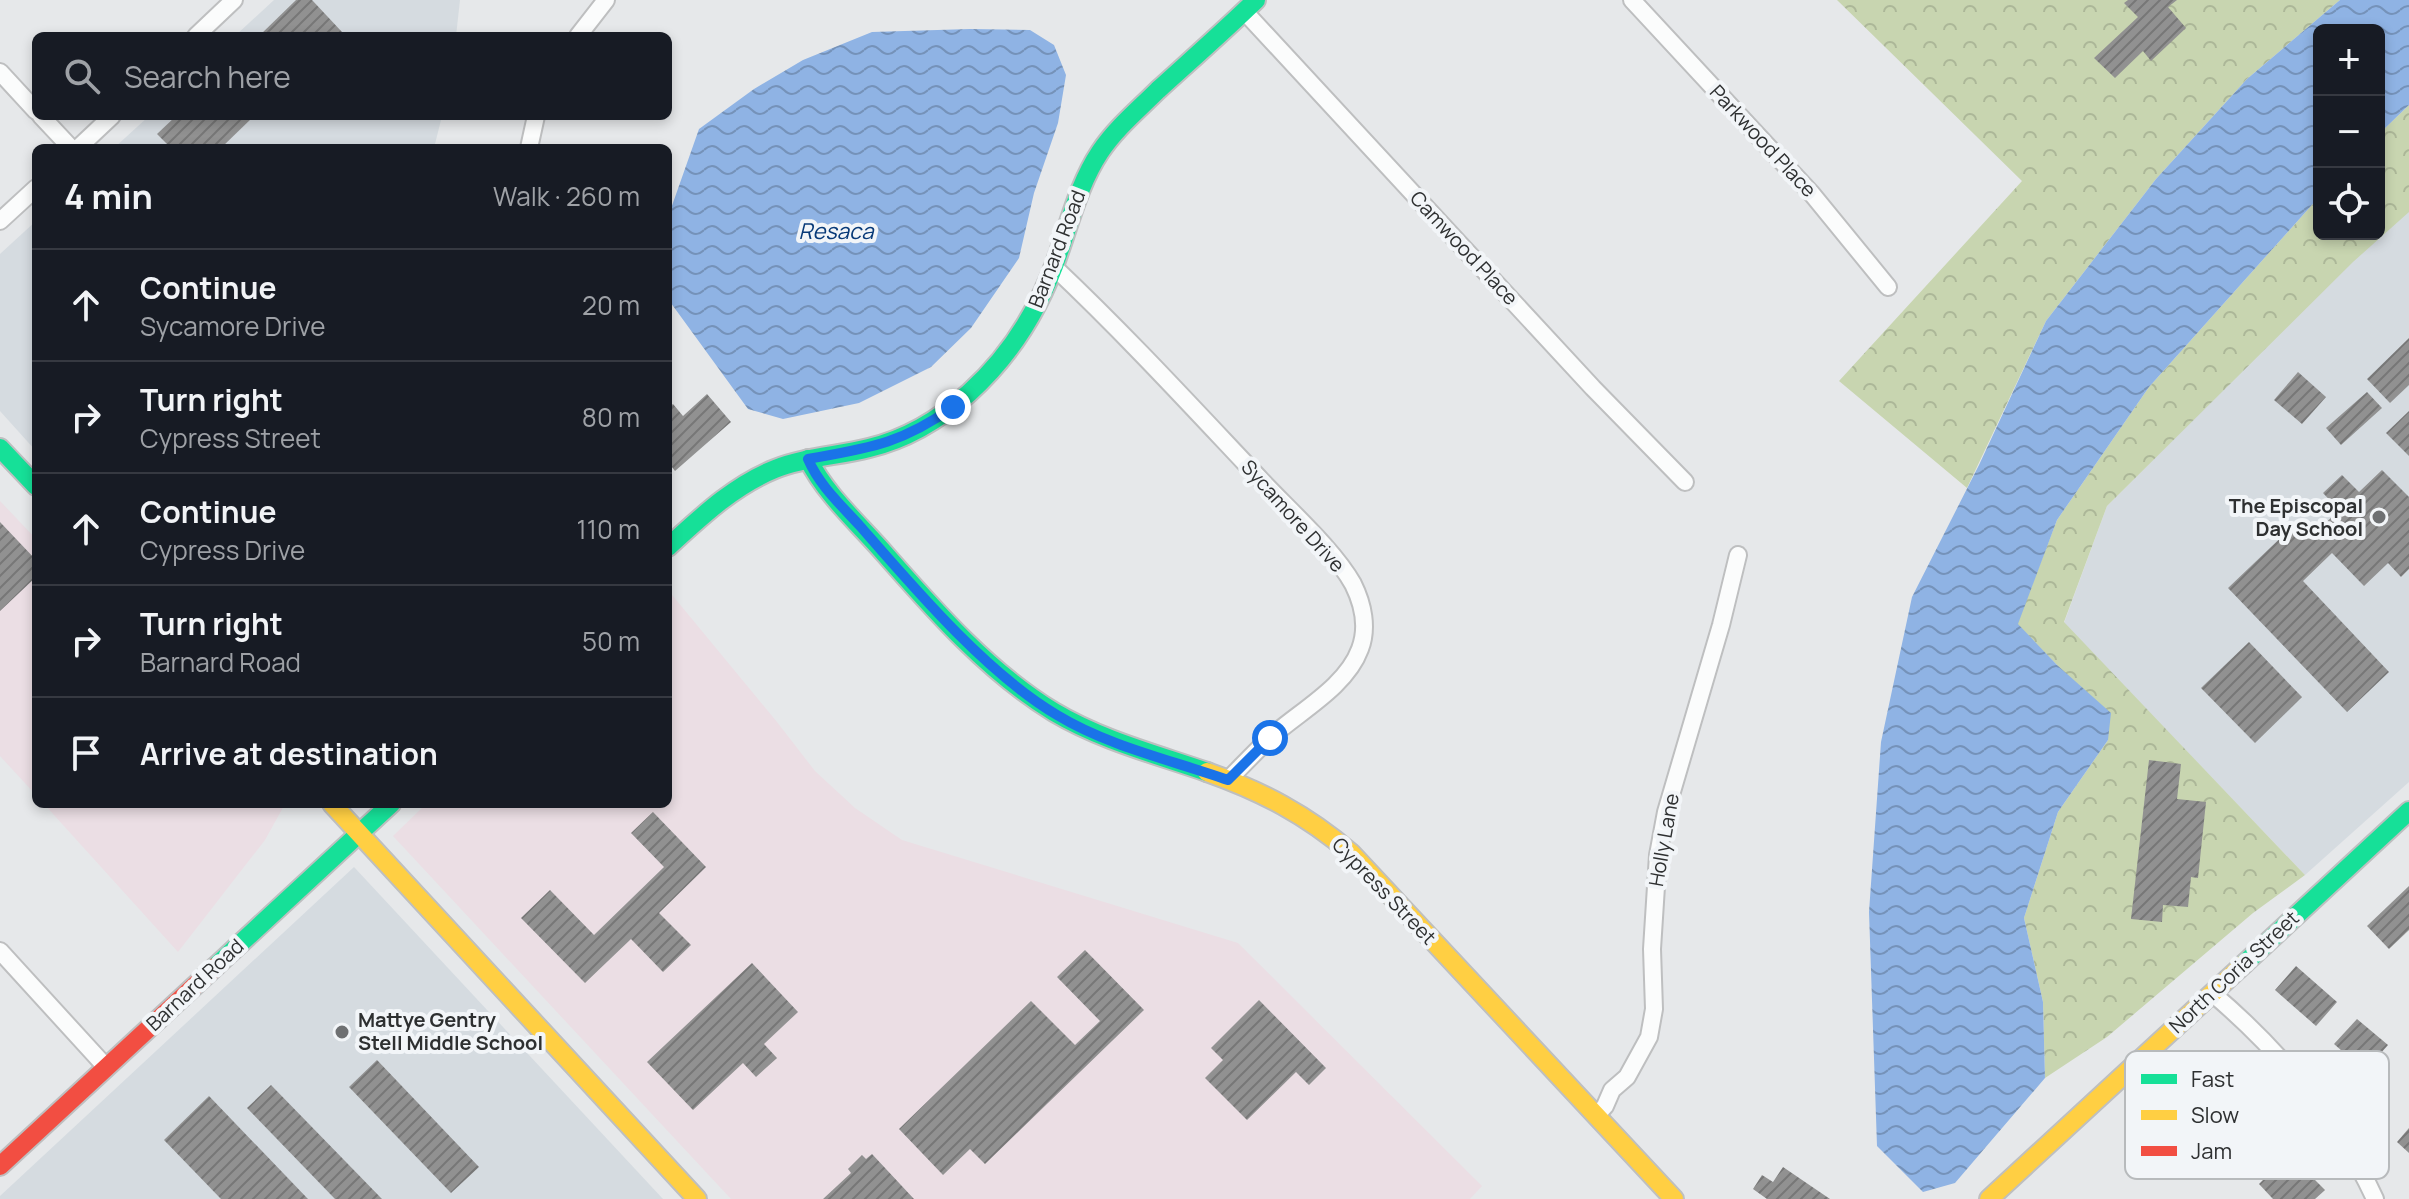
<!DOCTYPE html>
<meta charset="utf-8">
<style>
:root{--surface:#171b24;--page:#242831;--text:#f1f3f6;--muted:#9ea1a6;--line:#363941}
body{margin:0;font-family:Manrope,sans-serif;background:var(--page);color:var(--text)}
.controls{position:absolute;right:24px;top:24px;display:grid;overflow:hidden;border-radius:12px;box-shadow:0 4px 12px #0003}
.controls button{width:72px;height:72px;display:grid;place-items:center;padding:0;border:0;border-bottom:2px solid var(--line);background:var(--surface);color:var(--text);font:40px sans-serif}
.stop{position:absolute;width:24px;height:24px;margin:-18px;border:6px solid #1a73e8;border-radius:50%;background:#fff}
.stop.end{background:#1a73e8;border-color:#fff;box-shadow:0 2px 8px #0008}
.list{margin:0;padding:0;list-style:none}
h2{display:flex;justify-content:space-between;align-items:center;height:104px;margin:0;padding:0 32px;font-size:34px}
h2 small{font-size:26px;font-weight:400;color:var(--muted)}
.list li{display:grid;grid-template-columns:52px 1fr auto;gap:24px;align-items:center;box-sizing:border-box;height:112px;padding:0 32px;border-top:2px solid var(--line)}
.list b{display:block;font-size:30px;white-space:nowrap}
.list p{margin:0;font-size:26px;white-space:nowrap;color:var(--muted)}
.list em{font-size:26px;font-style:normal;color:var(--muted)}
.icon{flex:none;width:44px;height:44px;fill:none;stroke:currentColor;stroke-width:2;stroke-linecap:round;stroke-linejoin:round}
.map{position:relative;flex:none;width:2409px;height:1199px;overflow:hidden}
.search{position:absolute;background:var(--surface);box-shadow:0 4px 12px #0003;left:32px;top:32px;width:640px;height:88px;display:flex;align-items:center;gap:20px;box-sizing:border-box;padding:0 28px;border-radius:12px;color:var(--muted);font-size:30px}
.panel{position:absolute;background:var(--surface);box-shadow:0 4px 12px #0003;left:32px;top:144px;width:640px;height:664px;border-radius:12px}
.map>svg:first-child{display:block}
.commercial{fill:#ebdee4}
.built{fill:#d5dbe0}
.forest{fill:url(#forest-crowns)}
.water{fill:url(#water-waves)}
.building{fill:url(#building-hatch)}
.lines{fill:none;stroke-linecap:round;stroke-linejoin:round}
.street-casing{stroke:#bebfc0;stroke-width:20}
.fast-casing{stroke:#bebfc0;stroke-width:22}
.slow-casing{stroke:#bebfc0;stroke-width:22}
.jam-casing{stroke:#bebfc0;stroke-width:22}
.street{stroke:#fbfcfc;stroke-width:16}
.fast{stroke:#16e098;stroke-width:18}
.slow{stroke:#ffcf43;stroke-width:18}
.jam{stroke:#f24e42;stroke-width:18}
.route{stroke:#1a73e8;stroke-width:10}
.poi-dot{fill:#6e7072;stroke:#f2f5f8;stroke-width:3}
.labels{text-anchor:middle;stroke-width:8;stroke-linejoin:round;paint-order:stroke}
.street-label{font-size:20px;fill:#2e3031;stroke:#f2f5f8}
.poi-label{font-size:20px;font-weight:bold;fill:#2e3031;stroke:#f2f5f8;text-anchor:end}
.water-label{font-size:22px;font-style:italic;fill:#083a78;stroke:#f2f5f8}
.key{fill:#f2f5f8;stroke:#b7babc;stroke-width:2}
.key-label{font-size:22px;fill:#2e3031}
</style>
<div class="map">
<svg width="2409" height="1199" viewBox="0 0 2409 1199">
<defs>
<pattern id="forest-crowns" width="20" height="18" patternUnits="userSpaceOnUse" patternTransform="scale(2)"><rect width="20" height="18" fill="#c8d5b0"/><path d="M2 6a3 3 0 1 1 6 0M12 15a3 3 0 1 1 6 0" fill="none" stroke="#acb798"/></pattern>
<pattern id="water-waves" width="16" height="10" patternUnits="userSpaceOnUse" patternTransform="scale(2)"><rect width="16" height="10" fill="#8fb3e4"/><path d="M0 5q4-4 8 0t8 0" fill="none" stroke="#7592b9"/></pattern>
<pattern id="building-hatch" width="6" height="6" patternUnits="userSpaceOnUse" patternTransform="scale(2)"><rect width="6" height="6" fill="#919191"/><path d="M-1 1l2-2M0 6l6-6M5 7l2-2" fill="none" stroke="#777"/></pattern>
</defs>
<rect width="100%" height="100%" fill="#e6e8ea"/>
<g class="commercial">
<path d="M0,501l36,38v256l-36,-39z"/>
<path d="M668,590l109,132 38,49 40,37 47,32 336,103 244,243 -12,13h-739l-338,-363 33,-32h242z"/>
<path d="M44,804h241l-20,36 -87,112z"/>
</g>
<g class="built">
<path d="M274,0h186l-4,36h-221z"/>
<path d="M149,116h293l-8,32h-320z"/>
<path d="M2409,204v578l-104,93 -241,-252 43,-117z"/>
<path d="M36,221v230l-36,-40v-157z"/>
<path d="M354,867l309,332h-663v-3z"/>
</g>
<g class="forest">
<path d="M1837,0h503l-93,79 -91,100 -110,142 -79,167 -128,-107 183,-200z"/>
<path d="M2409,105v107l-56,50 -246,244 -43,116 241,253 -52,38 -146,124 -62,41 -2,-76 -19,-84 34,-106 50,-72 -51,-75 -40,-41 40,-104 92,-133 170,-190v37h60v-100z"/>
</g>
<g class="water">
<path d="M2340,0h69v105l-30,29v-104h-60v167l-170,190 -92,133 -39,104 39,41 54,48 -3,27 -50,72 -34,106 19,84 2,76 -90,105 -32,9 -46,-46 -8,-234 12,-170 31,-145 67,-132 67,-144 110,-142 91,-100z"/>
<path d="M970,29l60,1 24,15 12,30 -8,48 -24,70 -15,65 -48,70 -40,39 -72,36 -76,16 -35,-10 -80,-110v-82l31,-88 55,-40 49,-29 69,-28z"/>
</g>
<g class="building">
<path d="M296,0h16l30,32 -4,4h-79z"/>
<path d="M2128,0h49l-9,7 18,21 -35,33 -8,-10 -28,27 -21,-20 44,-41 -14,-14z"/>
<path d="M176,116h78l-33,32h-50l-14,-14z"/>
<path d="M2409,338v47l-19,18 -23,-24z"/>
<path d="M2298,372l28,25 -24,27 -28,-24z"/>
<path d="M2367,392l15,16 -41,37 -15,-17z"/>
<path d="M707,394l24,28 -56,49 -7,-9v-54l5,-4 10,12z"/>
<path d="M2409,411v45l-23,-23z"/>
<path d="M2382,470l27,27v72l-8,8 -13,-14 -24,23 -32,-33 -29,28 86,91 -42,40 -119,-124 67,-64 14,15 30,-29 -16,-17 19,-18 17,17z"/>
<path d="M0,522l36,38v17l-36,34z"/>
<path d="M2249,642l53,55 -47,46 -54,-55z"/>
<path d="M2149,760l32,4 -4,35 29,3 -8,76 -7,-1 -3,30 -25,-2 -1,17 -31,-3z"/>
<path d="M653,812l53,55 -47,46 32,32 -28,27 -32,-33 -46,44 -64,-65 29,-28 44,45 70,-68 -33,-34z"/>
<path d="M2409,886v44l-20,19 -22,-23z"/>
<path d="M1085,950l59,60 -159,154 -15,-15 -27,26 -44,-46 132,-128 44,44 25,-24 -43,-44z"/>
<path d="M752,963l46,49 -34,32 13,14 -21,19 -13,-14 -50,47 -46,-48z"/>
<path d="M2296,966l41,36 -21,24 -41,-36z"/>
<path d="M1259,1000l67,68 -17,17 -13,-13 -49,48 -42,-42 18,-18 -12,-12z"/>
<path d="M2357,1019l31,26 -23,26 -31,-27z"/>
<path d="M377,1060l102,107 -28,26 -102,-106z"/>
<path d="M271,1085l111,114h-47l-88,-91z"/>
<path d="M209,1096l99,103h-87l-57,-59z"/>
<path d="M2409,1128v25l-12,-11z"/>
<path d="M872,1154l42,45h-91l28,-26 -3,-4 14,-14 4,4z"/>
<path d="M2289,1154l36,36 -10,9h-42l-14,-15z"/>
<path d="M1783,1167l47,32h-63l-14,-10 9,-14 11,7z"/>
</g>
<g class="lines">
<defs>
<g id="street">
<path d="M1632,0l180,194 76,93"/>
<path d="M1244,11l349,377 92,94"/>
<path d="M196,36l38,-36"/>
<path d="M578,36l28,-36"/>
<path d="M0,72l36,39"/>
<path d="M41,116l30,32"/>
<path d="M78,148l34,-32"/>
<path d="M529,148l7,-32"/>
<path d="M0,221l36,-33"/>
<path d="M1054,267c72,68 139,141 207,213 28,30 73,70 92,104 10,20 15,44 7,65 -14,38 -60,62 -89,88 -15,14 -29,29 -43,43"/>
<path d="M0,951l106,116"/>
<path d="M2212,993c65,55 127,127 163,206"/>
<path d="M1596,1116l9,-10 7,-16 15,-13 22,-40 5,-28 -2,-60 6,-94 8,-43 55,-187 17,-70"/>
</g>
<g id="fast">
<path d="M0,448l36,38"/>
<path d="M808,459c18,36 50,64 77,95 50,57 103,118 169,158 47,28 101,42 153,60"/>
<path d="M668,547c33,-30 65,-61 107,-78 30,-12 63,-13 94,-21 38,-9 71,-29 100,-55 42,-38 72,-87 90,-141 12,-34 21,-70 41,-100 16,-24 38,-42 58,-62 33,-30 66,-59 98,-90"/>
<path d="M2244,964l165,-153"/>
<path d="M215,967l176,-163"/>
</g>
<g id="slow">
<path d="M1207,772c54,19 100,43 144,81l323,346"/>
<path d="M332,804l365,395"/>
<path d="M1989,1199l255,-235"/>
</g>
<path id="jam" d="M0,1166l215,-199"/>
</defs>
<use href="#street" class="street-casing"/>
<use href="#fast" class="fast-casing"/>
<use href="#slow" class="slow-casing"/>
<use href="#jam" class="jam-casing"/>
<use href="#street" class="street"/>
<use href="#fast" class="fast"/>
<use href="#slow" class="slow"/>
<use href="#jam" class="jam"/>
</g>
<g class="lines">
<path class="route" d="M953,407c-52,37 -84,41 -145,52 11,26 33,46 52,67 54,62 126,147 197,189 51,31 114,45 171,65l42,-42"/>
</g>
<g class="poi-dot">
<circle cx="2379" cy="517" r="8"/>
<circle cx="342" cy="1032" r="8"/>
</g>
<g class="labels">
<g class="street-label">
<text transform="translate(1763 141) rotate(47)" y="7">Parkwood Place</text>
<text transform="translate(1464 248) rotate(47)" y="7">Camwood Place</text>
<text transform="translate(1057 249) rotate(-69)" y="7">Barnard Road</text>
<text transform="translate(1293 516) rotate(48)" y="7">Sycamore Drive</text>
<text transform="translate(1664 840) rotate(-80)" y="7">Holly Lane</text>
<text transform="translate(1384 891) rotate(46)" y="7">Cypress Street</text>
<text transform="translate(2234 972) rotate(-43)" y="7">North Coria Street</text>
<text transform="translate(195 985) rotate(-43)" y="7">Barnard Road</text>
</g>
<g class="poi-label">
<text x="2363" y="513">The Episcopal<tspan x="2363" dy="23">Day School</tspan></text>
<text x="358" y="1027" text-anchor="start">Mattye Gentry<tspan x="358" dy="23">Stell Middle School</tspan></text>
</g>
<g class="water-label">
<text x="836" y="239">Resaca</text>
</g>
</g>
<rect x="2125" y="1051" width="264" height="128" rx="12" class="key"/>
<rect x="2141" y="1074" width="36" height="10" fill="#16e098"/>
<rect x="2141" y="1110" width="36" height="10" fill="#ffcf43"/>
<rect x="2141" y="1146" width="36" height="10" fill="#f24e42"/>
<g class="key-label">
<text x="2191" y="1087">Fast</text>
<text x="2191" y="1123">Slow</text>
<text x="2191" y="1159">Jam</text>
</g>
</svg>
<div class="controls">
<button>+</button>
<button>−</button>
<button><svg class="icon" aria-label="locate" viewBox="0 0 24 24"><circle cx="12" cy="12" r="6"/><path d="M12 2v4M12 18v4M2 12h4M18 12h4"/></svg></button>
</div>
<div class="stop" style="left:1270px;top:738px"></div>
<div class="stop end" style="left:953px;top:407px"></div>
<div class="search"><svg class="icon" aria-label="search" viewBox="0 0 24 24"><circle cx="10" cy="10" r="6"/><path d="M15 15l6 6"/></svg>Search here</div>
<section class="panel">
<h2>4 min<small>Walk · 260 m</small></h2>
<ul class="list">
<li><svg class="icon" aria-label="ahead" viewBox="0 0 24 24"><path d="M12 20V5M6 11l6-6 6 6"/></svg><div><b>Continue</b><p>Sycamore Drive</p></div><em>20 m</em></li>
<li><svg class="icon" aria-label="right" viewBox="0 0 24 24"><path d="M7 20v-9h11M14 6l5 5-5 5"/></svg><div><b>Turn right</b><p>Cypress Street</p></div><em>80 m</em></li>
<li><svg class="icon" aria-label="ahead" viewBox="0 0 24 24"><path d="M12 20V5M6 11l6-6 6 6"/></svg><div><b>Continue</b><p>Cypress Drive</p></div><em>110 m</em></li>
<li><svg class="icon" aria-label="right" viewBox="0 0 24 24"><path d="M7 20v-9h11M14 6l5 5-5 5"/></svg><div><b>Turn right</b><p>Barnard Road</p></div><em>50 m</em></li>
<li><svg class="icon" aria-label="arrive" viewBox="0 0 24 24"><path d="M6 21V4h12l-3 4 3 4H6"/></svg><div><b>Arrive at destination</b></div></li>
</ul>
</section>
</div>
